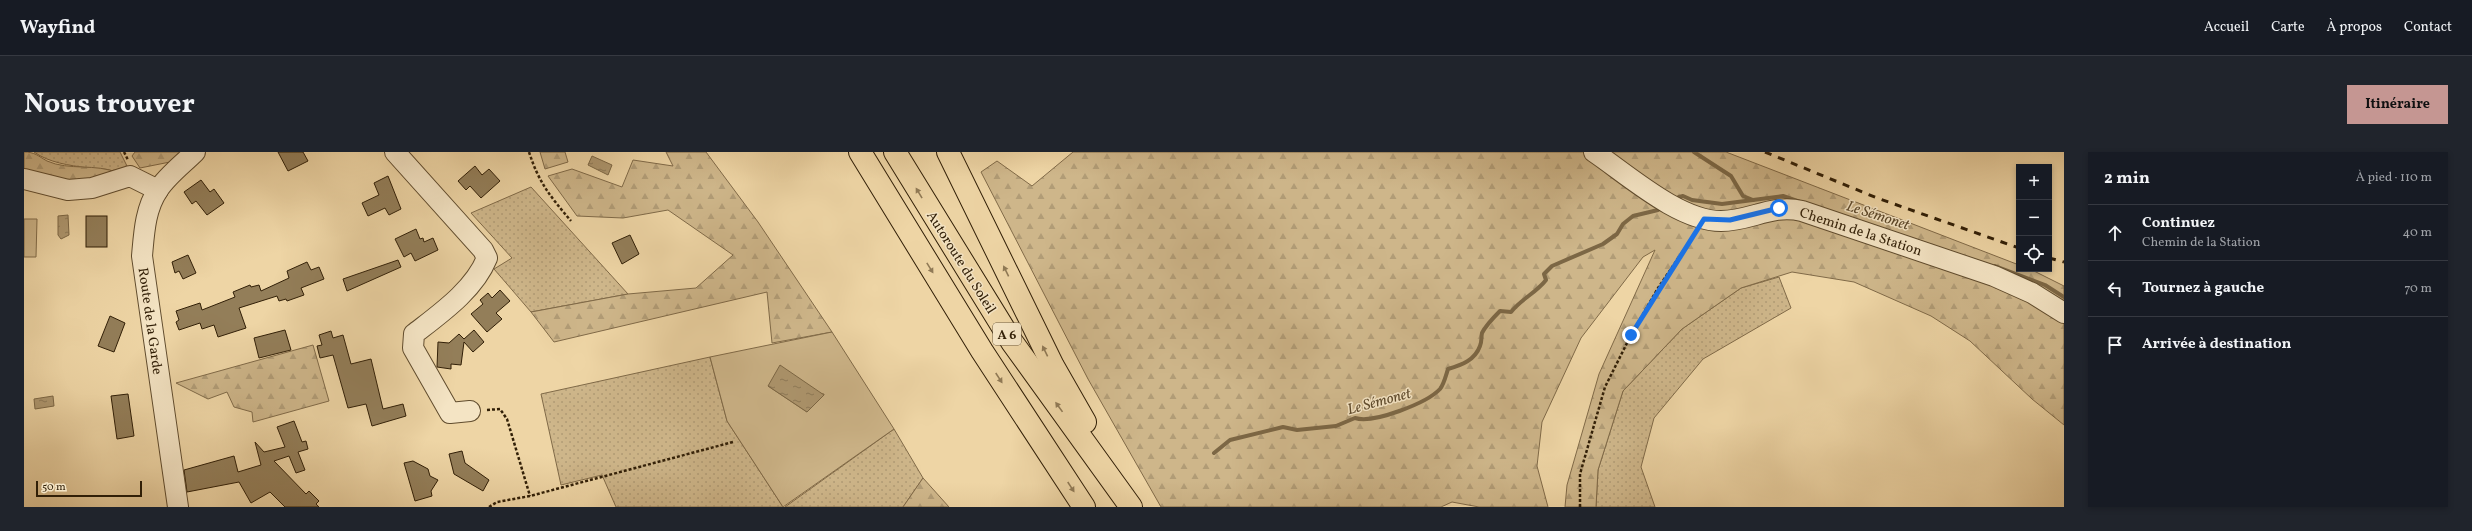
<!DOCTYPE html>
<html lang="fr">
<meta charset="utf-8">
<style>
:root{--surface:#171b24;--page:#20242c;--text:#f1f3f6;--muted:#9ea1a6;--line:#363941;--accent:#c59692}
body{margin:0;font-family:Vollkorn,serif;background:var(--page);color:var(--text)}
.controls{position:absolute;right:12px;top:12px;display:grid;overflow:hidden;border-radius:0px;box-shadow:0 2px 6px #0003}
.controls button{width:36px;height:36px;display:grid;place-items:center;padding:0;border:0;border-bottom:1px solid var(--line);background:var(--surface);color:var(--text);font:20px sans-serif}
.scale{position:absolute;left:12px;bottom:10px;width:106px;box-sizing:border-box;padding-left:4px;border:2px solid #311f07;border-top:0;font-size:11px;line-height:14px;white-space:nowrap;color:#311f07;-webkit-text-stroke:3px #f4e4c4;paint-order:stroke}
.stop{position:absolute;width:12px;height:12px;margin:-9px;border:3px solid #1a73e8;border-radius:50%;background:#fff}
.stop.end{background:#1a73e8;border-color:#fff;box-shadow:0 1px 4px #0008}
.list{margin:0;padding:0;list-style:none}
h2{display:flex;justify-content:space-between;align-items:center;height:52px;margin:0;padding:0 16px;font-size:17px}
h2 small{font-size:13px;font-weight:400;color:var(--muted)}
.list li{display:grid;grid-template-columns:26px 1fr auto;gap:12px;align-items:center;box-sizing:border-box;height:56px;padding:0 16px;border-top:1px solid var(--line)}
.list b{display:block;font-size:15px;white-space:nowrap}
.list p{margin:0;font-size:13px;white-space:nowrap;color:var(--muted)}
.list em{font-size:13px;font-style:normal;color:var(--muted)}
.icon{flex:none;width:22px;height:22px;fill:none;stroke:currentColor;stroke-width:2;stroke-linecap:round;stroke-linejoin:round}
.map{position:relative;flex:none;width:2040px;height:355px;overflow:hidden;border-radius:0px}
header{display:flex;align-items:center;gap:24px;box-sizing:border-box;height:56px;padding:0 20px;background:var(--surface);border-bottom:1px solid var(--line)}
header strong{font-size:19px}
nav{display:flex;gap:22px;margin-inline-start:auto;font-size:14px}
.intro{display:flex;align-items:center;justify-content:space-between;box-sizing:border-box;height:96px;padding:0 24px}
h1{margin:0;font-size:28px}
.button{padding:10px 18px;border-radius:0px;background:var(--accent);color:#111;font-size:14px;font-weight:700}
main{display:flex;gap:24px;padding:0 24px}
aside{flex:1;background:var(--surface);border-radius:0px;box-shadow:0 2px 6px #0003}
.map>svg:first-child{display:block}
.grass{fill:url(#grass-dots);stroke:#806a48}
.forest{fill:url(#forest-firs);stroke:#806a48}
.green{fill:#ceb68a;stroke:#806a48;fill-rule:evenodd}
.water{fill:url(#water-ripples);stroke:#7c6745}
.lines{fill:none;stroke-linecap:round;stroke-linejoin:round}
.stream{stroke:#7c6745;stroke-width:4}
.building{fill:#937e59;stroke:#311f07}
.minor-casing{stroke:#604c2e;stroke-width:22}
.highway-casing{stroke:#311f07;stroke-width:24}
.path{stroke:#311f07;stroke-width:2.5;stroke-dasharray:3 2;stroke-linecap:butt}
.minor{stroke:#f4e4c4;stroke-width:20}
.highway{stroke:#eed5a5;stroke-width:22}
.rail{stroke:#311f07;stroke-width:3;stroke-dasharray:7 7;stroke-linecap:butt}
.oneway{fill:#907a56}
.route{stroke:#1a73e8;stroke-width:5}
.labels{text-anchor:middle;stroke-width:3;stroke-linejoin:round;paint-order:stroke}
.shield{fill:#f4e4c4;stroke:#6c5a40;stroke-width:1}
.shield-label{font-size:13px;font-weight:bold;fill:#311f07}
.street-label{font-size:14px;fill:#311f07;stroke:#f4e4c4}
.water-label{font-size:15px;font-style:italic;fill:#5d492b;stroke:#f4e4c4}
</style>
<header>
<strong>Wayfind</strong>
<nav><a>Accueil</a><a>Carte</a><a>À propos</a><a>Contact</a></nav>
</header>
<div class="intro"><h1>Nous trouver</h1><a class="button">Itinéraire</a></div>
<main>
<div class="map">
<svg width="2040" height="355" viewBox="0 0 2040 355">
<defs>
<pattern id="grass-dots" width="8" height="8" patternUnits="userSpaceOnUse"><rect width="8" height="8" fill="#ceb68a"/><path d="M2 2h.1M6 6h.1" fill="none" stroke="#b19c76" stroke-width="1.8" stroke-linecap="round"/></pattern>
<pattern id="forest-firs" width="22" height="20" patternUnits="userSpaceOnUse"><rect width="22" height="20" fill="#ceb68a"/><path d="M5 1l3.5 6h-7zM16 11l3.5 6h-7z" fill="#b19c76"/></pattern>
<pattern id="water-ripples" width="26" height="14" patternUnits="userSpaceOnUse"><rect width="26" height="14" fill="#ae976f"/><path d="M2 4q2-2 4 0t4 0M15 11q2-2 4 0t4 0" fill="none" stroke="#8e7b59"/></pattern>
</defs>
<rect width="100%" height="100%" fill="#eed5a5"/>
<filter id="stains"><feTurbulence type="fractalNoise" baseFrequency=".005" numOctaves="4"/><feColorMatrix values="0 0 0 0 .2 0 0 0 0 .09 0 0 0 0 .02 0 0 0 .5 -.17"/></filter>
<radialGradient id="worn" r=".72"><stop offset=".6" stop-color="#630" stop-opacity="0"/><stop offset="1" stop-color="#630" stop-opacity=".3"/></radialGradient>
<g class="grass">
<path d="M10,0h86l8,16 -10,5c-14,-6 -16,-3 -30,-5 -20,-3 -38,-5 -54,-16z"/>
<path d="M507,35l97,107 -97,18 -37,-43 18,-11 -41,-45z"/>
<path d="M1755,125l12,31 -88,51 -49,59 -13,49 14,40h-59l2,-37 25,-79 59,-62 59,-41z"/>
<path d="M686,205l17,64 56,86h-167l-14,-32 -41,10 -20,-91z"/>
<path d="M870,277l29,49 -20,29h-118z"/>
</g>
<g class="forest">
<path d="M0,0c11,0 14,4 23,9 22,10 49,2 71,12l-49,14 -45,-13z"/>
<path d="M111,0h50l-10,9 -35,7 -8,-12z"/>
<path d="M516,0h25l3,10 -23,7z"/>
<path d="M642,0h40l52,70 74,110 -60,11 -5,-51 -213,50 -23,-30 97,-18 68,-6 37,-33 -65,-45 -45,8 -46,-2 -29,-40 24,-7 50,18 11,-27 40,6z"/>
<path d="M1049,0h653l293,113v4h11l34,17v139l-32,-26 -62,-58 -39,-25 -77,-34 -62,-10 -51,16 -59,41 -59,62 -25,79 -2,37h-31l2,-22 32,-111 56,-124 -12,7 -62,81 -39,84 -5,44 11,41h-69l-27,-5 -11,5h-280l-73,-128 -107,-207 16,-11 35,25z"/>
<path d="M289,193l16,56 -76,21 -1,-10 -18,-5 -7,-15 -19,7 -32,-16z"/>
<path d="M899,326l26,29h-46z"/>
</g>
<g class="green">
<path d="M0,67h13l-1,38h-12z"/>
<path d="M808,180l62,97 -111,78 -56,-86 -17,-64zM744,234l56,8v1l-17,17z"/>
</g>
<g class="water">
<path d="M568,4l20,9 -4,10 -20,-10z"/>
<path d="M44,63l1,20 -8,4 -3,-4v-19z"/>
<path d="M756,213l44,30 -17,17 -39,-26z"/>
<path d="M29,244l1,10 -19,3 -1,-10z"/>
</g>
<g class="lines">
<g class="stream">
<path d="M1670,0l37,24 12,20 10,4"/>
<path d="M1655,45l4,-1 9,4 30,4 61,-8 17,6"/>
<path d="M1971,114l50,19 19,12"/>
<path d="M1190,301l16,-13 53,-13 14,3 39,-4 19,-8c18,6 72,-15 85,-29 4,-5 6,-14 8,-20 14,-4 27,-9 32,-23 2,-4 1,-9 2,-13 4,-8 11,-15 18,-22l11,1c10,-13 25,-19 35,-32l-2,-6 8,-8 51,-22 14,-10 6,-10 10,-8 25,-6"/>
</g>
</g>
<g class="building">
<path d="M254,0h25l5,9 -20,10z"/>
<path d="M451,14l7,9 7,-6 11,12 -19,17 -11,-12 -4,4 -8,-9z"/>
<path d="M364,24l13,33 -12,6 -4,-7 -17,8 -6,-13 17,-8 -5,-12z"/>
<path d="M177,28l9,12 4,-3 10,14 -17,12 -11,-14 -4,3 -8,-12z"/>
<rect x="62" y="64" width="21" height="31"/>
<path d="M392,77l4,10 3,-1 1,4 9,-4 5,12 -23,11 -4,-8 -7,4 -9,-18z"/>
<path d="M606,83l9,19 -17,10 -10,-21z"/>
<path d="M164,103l8,18 -13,6 -4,-8 -4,2 -3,-11z"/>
<path d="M374,108l3,7 -54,24 -4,-12z"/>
<path d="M283,110l4,8 8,-3 5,12 -23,9 3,7 -17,6 -1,-2 -7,2 -2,-5 -38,12 7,20 -28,9 -4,-12 -12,4 -2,-6 -21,7 -3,-8 3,-2 -3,-9 24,-8 2,7 33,-13 -2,-5 17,-7 1,2 8,-2 2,6 28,-13 -2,-7z"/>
<path d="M476,138l10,11 -14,12 6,6 -15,13 -16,-18 12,-10 -3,-4 8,-7 4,5z"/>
<path d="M86,164l15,7 -11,29 -16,-6z"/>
<path d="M261,178l6,20 -32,8 -5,-20z"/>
<path d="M450,178l10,12 -11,10 -9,-10 -3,23 -10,-1v5l-14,-2 1,-25 11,1 10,-9 5,5z"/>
<path d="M307,179l2,7 10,-3 8,29 20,-5 12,50 20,-5 3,12 -34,10 -6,-22 -18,4 -15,-53 -13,3 -3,-12 5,-1 -3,-10z"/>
<path d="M104,242l6,42 -17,3 -6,-43z"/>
<path d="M270,269l8,21 4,-1 2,8 -10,3 7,18 -9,3 -7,-17 -15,5 32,33 3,-3 10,10 -3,3 3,3h-34l-15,-15 -19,11 -12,-21 -52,10 -3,-22 50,-14 4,16 23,-7 -6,-23 9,10 21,-5 -8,-20z"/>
<path d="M438,299l3,12 24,17 -6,11 -29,-17 -5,-20z"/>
<path d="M389,309l15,8 2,7 8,4 -7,11 1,5 -17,5 -11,-38z"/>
</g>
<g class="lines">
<defs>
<g id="minor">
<path d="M371,0l88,98 4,8c-13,32 -46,55 -73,76l-1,14 37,65 20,-2"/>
<path d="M1570,0c34,23 85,69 127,69 30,0 50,-17 81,-10l192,65 38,17 32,20"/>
<path d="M0,27l44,11 24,-2 38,-12 28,14"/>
<path d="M154,355l-36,-251c2,-22 3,-47 16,-66 9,-14 25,-26 37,-38"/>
</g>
<g id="highway">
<path d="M836,0l122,199 102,156"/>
<path d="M871,0l117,190 119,165"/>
<path d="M924,0l105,214 32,56"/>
</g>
</defs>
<use href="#minor" class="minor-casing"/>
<use href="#highway" class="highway-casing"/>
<g class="path">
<path d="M100,0l4,8"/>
<path d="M505,0c10,31 21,44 42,69"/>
<path d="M463,258l13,-1 7,10 23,77"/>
<path d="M465,355l8,-5 33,-6 203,-54"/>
<path d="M1556,355v-33l25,-87 26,-52 27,-47 38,-56"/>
</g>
<use href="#minor" class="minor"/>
<use href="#highway" class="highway"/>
<g class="rail">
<path d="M1741,0l112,46 142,50"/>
<path d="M2025,106l15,4"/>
</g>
</g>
<defs><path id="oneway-solid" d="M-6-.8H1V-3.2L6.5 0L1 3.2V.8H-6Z"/></defs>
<g class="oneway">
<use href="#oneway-solid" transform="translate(895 41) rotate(-121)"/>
<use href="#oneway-solid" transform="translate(906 116) rotate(58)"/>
<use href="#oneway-solid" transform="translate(982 119) rotate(-116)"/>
<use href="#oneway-solid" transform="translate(1021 199) rotate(-116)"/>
<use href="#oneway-solid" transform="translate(975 226) rotate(57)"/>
<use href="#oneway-solid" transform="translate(1035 255) rotate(-126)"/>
<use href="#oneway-solid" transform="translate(1047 335) rotate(57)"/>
</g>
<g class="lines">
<path class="route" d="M1607,183l73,-116 26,1 49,-12"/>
</g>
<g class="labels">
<rect class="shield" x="969" y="171" width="28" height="22" rx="3"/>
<g class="shield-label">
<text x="983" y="187">A 6</text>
</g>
<g class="street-label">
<text transform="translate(1837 79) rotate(18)" y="5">Chemin de la Station</text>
<text transform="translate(938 110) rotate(58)" y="5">Autoroute du Soleil</text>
<text transform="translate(127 169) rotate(82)" y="5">Route de la Garde</text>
</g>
<g class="water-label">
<text transform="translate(1854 63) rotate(18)" y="5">Le Sémonet</text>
<text transform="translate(1355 249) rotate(-15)" y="5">Le Sémonet</text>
</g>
</g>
<rect width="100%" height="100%" filter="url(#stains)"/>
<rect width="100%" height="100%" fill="url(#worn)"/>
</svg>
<div class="controls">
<button>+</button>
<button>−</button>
<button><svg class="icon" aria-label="locate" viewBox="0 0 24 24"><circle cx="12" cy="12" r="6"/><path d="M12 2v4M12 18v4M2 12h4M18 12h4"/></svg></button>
</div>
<div class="scale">50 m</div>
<div class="stop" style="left:1755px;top:56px"></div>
<div class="stop end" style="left:1607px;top:183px"></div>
</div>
<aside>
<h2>2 min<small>À pied · 110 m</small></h2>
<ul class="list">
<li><svg class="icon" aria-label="ahead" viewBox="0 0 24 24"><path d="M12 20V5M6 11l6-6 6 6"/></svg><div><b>Continuez</b><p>Chemin de la Station</p></div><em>40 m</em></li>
<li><svg class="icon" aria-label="left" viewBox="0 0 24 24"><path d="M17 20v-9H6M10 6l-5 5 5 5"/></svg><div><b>Tournez à gauche</b></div><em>70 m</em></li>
<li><svg class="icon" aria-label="arrive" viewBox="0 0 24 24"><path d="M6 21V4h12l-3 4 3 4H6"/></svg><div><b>Arrivée à destination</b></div></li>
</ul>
</aside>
</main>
